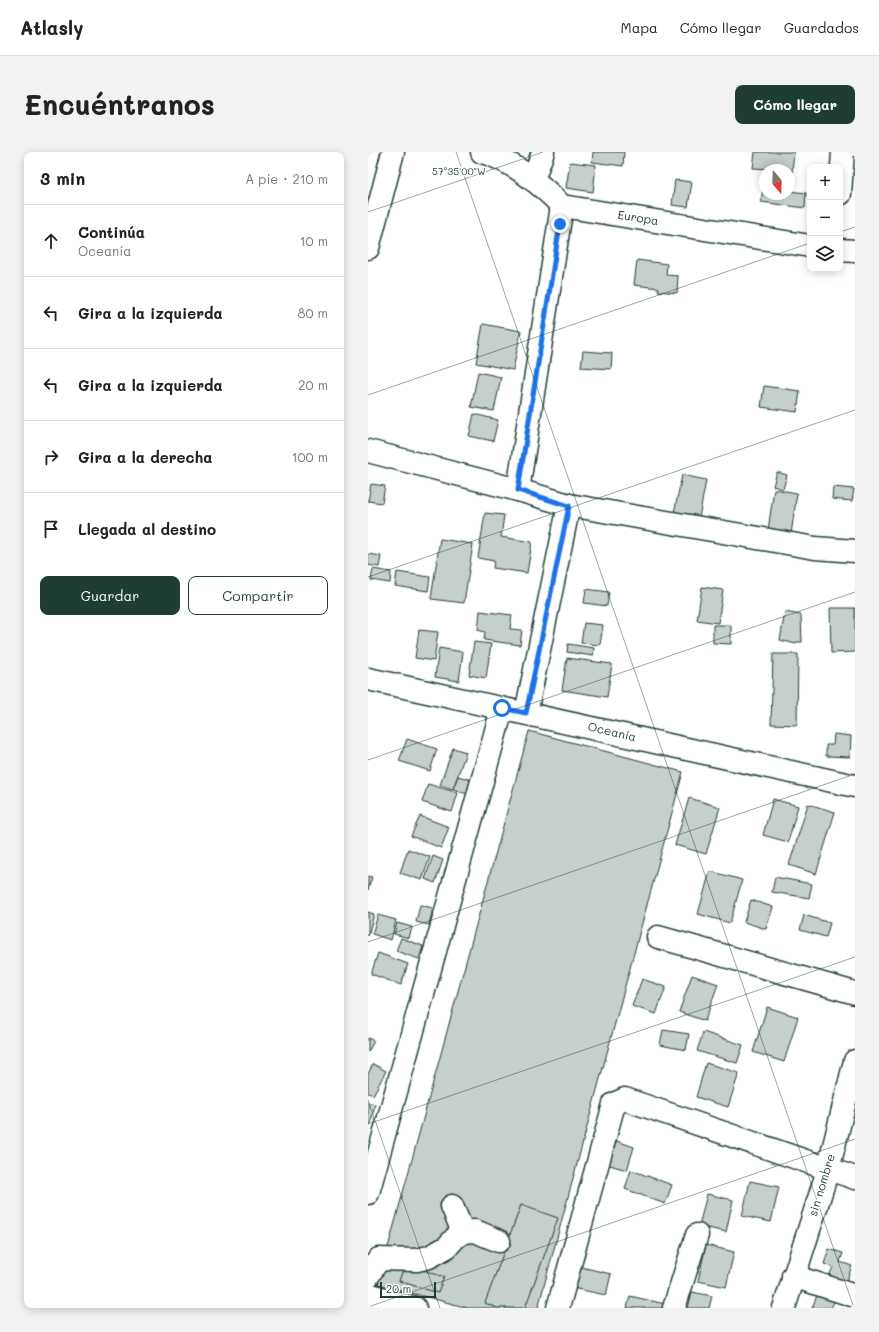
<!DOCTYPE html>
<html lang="es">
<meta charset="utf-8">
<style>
:root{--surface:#fff;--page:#f2f2f2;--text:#222;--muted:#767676;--line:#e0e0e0;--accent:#1f3d34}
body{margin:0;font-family:Mali,sans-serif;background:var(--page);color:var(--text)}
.controls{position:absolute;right:12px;top:12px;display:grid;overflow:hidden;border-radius:8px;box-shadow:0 2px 10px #0003}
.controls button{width:36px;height:36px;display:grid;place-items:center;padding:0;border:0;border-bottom:1px solid var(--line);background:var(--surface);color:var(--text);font:20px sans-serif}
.compass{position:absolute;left:391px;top:12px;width:36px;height:36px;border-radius:50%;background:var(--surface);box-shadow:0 2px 10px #0003;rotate:161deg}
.scale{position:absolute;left:12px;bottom:10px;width:56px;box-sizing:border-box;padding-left:4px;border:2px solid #1f3d34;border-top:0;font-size:11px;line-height:14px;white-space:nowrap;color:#1f3d34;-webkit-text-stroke:3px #fff;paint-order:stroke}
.stop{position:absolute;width:12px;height:12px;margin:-9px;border:3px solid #1a73e8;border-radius:50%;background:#fff}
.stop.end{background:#1a73e8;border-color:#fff;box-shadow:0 1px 4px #0008}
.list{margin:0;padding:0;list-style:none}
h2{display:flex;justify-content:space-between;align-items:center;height:52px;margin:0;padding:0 16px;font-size:17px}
h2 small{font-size:13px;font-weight:400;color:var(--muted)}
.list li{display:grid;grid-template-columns:26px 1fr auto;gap:12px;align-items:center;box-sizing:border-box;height:72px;padding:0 16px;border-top:1px solid var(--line)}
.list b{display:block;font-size:15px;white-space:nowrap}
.list p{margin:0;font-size:13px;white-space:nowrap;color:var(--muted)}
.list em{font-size:13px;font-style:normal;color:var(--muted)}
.actions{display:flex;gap:8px;padding:12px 16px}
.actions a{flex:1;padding:9px 0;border:1px solid var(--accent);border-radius:8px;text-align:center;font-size:14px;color:var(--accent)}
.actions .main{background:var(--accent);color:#fff}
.icon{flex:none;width:22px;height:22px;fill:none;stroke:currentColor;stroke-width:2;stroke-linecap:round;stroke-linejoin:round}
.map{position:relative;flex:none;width:487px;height:1156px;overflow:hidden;border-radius:8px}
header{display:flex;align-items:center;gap:24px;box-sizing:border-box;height:56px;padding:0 20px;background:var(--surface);border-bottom:1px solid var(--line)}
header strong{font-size:19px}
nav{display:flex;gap:22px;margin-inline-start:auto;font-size:14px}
.intro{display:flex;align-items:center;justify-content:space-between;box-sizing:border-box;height:96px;padding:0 24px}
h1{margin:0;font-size:28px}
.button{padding:10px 18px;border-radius:8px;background:var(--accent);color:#fff;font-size:14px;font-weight:700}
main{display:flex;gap:24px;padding:0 24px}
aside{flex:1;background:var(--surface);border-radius:8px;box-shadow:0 2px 10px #0003}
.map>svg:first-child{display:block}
.building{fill:#c7cfcc;stroke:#1f3d34}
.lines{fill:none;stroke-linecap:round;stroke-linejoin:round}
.minor-casing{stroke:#1f3d34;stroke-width:25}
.minor{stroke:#fff;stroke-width:22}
.route{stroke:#1a73e8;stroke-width:5}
.ticks{fill:none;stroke:#1f3d34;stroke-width:1;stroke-opacity:0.45}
.labels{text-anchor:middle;stroke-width:3;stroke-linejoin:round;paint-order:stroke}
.street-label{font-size:12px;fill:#1f3d34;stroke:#fff}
.ticks-label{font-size:10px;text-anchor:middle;fill:#1f3d34;stroke:#fff;stroke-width:3;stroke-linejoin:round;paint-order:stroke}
</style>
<header>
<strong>Atlasly</strong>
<nav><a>Mapa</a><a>Cómo llegar</a><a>Guardados</a></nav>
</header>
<div class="intro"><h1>Encuéntranos</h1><a class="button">Cómo llegar</a></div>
<main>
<aside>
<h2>3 min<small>A pie · 210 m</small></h2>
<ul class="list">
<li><svg class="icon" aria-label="ahead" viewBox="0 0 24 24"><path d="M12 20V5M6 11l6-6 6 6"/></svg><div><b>Continúa</b><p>Oceanía</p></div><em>10 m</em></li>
<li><svg class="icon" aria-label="left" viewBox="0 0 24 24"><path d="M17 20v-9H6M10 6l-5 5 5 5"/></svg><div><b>Gira a la izquierda</b></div><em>80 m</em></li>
<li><svg class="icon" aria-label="left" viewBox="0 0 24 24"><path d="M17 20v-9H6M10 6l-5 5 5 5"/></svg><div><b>Gira a la izquierda</b></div><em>20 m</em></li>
<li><svg class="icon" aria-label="right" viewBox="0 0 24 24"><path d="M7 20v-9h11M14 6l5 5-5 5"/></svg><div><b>Gira a la derecha</b></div><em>100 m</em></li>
<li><svg class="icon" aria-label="arrive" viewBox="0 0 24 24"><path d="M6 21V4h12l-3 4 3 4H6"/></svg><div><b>Llegada al destino</b></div></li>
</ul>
<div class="actions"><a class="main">Guardar</a><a>Compartir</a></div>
</aside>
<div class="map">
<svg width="487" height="1156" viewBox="0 0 487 1156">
<rect width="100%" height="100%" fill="#fff"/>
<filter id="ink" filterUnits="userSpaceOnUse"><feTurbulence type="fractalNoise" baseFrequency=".025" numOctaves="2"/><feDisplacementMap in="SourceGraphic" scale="8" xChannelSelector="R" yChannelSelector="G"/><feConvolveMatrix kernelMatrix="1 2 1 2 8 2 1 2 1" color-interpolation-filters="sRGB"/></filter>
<g filter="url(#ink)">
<g class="building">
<path d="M225,0h31l-1,14 -31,-4z"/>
<path d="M387,0h39l-2,20h-3v-2l-36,-2z"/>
<path d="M202,10l26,3 -3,27 -27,-4z"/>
<path d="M307,28l17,2 -4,25 -16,-2z"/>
<path d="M395,36h2v6h24v-3l17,2 -1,15 -44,-6z"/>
<path d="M269,108l30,4 -1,11 12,1 -1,17 -19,-2 1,-3 -25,-3z"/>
<path d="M115,172l38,7 -8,39 -37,-7z"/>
<path d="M215,199l29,2 -1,16 -30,-2z"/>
<path d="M110,220l23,5 -7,34 -23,-4z"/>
<path d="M396,234l36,5 -3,21 -36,-5z"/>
<path d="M106,262l24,6 -5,21 -24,-5z"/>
<path d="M409,320l10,3 -4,14 -10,-3z"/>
<path d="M314,323l24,5 -7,38 -25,-5z"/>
<path d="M3,332l14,2 -3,17 -14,-2z"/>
<path d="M465,335l21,2 -2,12 -20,-2z"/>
<path d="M406,337l23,4 -6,41 -23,-4z"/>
<path d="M117,361l19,2 -3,22 31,5 -5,31 -34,-5 1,-7 -16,-3z"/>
<path d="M72,387l33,5 -9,59 -33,-4z"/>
<path d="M0,402l13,2 -2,11 -11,-2z"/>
<path d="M5,417l18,3 -1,11 -19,-3z"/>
<path d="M29,420l33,5 -2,14 -33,-5z"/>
<path d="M334,435l21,3 -5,33 -21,-3z"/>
<path d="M218,437l23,3 -2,14 -23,-3z"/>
<path d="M462,456h25v44l-24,1z"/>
<path d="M112,459l32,4 -2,14 12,1 -2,15 -36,-5 1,-8 -7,-2z"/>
<path d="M417,460l16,3 1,27h-6v2l-16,-4z"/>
<path d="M216,471l19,2 -3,20 -19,-2z"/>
<path d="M345,473h18v19l-18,-1z"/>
<path d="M51,478l19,2 -4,29 -19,-3z"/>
<path d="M106,490l17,2 -5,34 -17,-3z"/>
<path d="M200,492l26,4 -1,8 -26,-4z"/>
<path d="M71,496l24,4 -4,29 -24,-4z"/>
<path d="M405,502h25l-1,71 -26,-1z"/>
<path d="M199,506l45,6 -5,33 -45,-7z"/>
<path d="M161,579l154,41 -145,536h-70l-90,-24z"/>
<path d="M466,582l17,2 -1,21 -24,-1v-11h7z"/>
<path d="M39,587l30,10 -7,22 -31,-10z"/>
<path d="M85,596l13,4 -13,37 -13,-4z"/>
<path d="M90,624l16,5 -4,14 -17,-6z"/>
<path d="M60,632l30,9 -6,19 -30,-10z"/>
<path d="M321,646l31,9 -14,47 -31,-9z"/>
<path d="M405,647l25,7 -10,36 -25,-7z"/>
<path d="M440,652l27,8 -19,62 -27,-9z"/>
<path d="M52,664l29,11 -8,21 -30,-12z"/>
<path d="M40,697l22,8 -8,23 -22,-7z"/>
<path d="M65,704l10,4 -8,23 -10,-4z"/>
<path d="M342,719l32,9 -12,43 -32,-9z"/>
<path d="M0,724l4,1 -4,13z"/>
<path d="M407,725l37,7 -3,14 -37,-6z"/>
<path d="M383,748l22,7 -7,22 -22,-7z"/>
<path d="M52,753l13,3 -4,17 -13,-3z"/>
<path d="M0,760l6,2 -6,22z"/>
<path d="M10,763l18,5 -5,20 -19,-6z"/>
<path d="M436,763l26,8 -4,14 -26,-7z"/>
<path d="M29,771l15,4 -3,11 -15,-4z"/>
<path d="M33,786l22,8 -4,13 -23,-8z"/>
<path d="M10,801l30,11 -7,21 -30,-11z"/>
<path d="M324,823l26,9 -13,37 -26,-9z"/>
<path d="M274,827l24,8 -10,27 -24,-8z"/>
<path d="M399,855l31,10 -14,45 -31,-10z"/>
<path d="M295,878l26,4 -3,16 -26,-5z"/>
<path d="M335,880l40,13 -6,18 -40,-12z"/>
<path d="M0,886l6,3 -6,11z"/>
<path d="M338,911l33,10 -11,34 -32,-10z"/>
<path d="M5,912l13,7 -13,24 -5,-2v-19z"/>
<path d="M0,950l7,2 -4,20h-3z"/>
<path d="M246,988l20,7 -7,23 -21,-6z"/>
<path d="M263,1018l41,15 -7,19 -40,-15z"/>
<path d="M382,1029l29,6 -8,35 -29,-6z"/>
<path d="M339,1042l26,6 -7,32 -27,-6z"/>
<path d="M153,1053l37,13 -33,90h-28l-12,-5z"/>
<path d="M338,1093l28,7 -8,35 -28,-6z"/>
<path d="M461,1097l14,4 -3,9 12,4 -6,17 -17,-7 4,-9 -9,-3z"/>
<path d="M37,1112l39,13 -6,16 -39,-12z"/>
<path d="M209,1114l34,8 -5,21 -34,-7z"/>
<path d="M324,1140l20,4 -3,12h-21z"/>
<path d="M450,1141l17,7 -4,8h-19z"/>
<path d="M262,1144l35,8 -1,4h-37z"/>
</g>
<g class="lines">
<defs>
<g id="minor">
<path d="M114,0c28,7 61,34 80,54l248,40"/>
<path d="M165,28l10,-28"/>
<path d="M472,42l3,-42"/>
<path d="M0,96l25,-96"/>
<path d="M472,98l15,1"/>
<path d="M0,299l150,39 51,15 246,43 40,3"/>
<path d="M150,338l44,-284"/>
<path d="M0,527l487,107"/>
<path d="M158,561l43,-208"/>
<path d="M290,785l197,56"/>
<path d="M0,1041l134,-484"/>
<path d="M84,1054l11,26"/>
<path d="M0,1124l11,-17 38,1 12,-3 18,-10 8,-9 8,-6 12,-1 24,10"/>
<path d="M425,1124l62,20"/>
<path d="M0,1142l47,14"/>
<path d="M190,1156l56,-204 11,-5 230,79"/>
<path d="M306,1156l23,-73"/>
<path d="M416,1156l44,-138 27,-109"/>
</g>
</defs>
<use href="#minor" class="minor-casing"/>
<use href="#minor" class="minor"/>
</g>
</g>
<g class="lines" filter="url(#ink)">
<path class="route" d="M134,556l24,5 43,-207 -51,-16 42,-266"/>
</g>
<path class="ticks" d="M88,0l398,1156M0,60l175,-60M472,80l15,-5M0,243l442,-152M0,425l487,-167M0,608l487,-168M0,790l487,-168M0,948l72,208M0,972l487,-167M0,1155l487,-168"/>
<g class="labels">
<g class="street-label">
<text transform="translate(270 66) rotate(9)" y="4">Europa</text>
<text transform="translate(244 580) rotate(13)" y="4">Oceanía</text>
<text transform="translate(454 1033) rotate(-73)" y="4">sin nombre</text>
</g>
</g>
<g class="ticks-label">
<text x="91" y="23">57°35'00"W</text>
</g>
</svg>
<div class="controls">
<button>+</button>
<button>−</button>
<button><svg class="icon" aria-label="layers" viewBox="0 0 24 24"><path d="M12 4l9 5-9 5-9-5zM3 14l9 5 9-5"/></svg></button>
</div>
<svg class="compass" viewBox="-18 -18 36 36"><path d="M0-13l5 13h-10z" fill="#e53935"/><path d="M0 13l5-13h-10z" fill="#767676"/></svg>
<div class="scale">20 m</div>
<div class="stop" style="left:134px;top:556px"></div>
<div class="stop end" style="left:192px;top:72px"></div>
</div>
</main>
